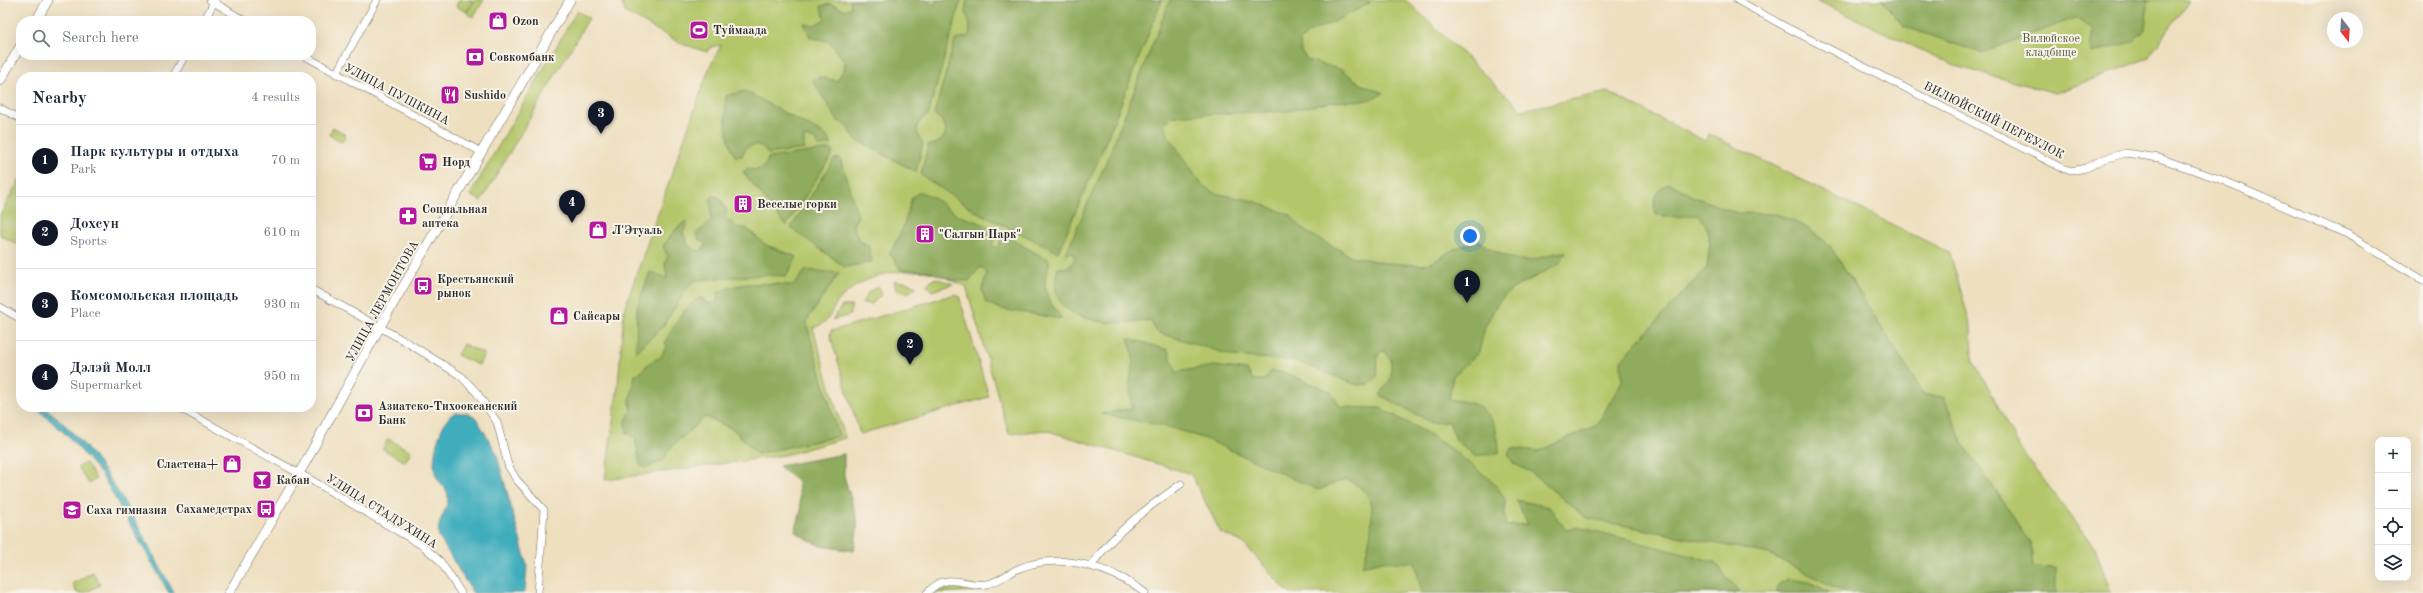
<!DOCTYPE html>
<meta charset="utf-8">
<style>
:root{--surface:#fff;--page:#f2f2f3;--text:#1f2937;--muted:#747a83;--line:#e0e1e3;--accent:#111827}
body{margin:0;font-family:"Old Standard TT",serif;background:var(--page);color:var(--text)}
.controls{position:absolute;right:12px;bottom:12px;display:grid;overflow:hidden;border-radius:8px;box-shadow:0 4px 16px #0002}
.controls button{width:36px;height:36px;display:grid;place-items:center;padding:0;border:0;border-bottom:1px solid var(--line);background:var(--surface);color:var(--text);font:20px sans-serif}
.compass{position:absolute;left:2327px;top:12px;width:36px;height:36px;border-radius:50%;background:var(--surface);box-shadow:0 4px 16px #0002;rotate:163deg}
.you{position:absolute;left:1470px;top:236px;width:14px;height:14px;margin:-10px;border:3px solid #fff;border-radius:50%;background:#1a73e8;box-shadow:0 0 0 6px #1a73e833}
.badge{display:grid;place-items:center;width:26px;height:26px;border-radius:50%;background:var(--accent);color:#fff;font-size:13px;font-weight:700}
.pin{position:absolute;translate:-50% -33px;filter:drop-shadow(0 1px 2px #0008)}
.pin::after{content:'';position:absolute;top:21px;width:14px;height:12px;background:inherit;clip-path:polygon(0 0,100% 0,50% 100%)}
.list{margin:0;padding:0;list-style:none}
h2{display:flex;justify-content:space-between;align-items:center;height:52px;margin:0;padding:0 16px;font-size:17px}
h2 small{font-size:13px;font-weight:400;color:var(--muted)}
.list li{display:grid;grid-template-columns:26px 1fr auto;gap:12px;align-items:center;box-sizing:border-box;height:72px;padding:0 16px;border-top:1px solid var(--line)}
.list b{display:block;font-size:15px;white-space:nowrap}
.list p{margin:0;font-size:13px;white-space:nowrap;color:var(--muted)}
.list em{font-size:13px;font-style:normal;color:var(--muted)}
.icon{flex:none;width:22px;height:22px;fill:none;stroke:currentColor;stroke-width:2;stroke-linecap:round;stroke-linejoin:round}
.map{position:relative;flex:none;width:2423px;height:593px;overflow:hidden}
.search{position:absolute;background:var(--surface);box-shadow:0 4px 16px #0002;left:16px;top:16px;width:300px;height:44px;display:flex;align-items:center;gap:10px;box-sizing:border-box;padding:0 14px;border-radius:16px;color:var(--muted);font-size:15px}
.panel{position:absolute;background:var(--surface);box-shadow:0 4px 16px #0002;left:16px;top:72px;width:300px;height:340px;border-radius:16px}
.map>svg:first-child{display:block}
.green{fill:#b4c669;stroke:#70784a}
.forest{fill:#8fab5d;stroke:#5d6b44}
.water{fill:#3fadbd;stroke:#356c74}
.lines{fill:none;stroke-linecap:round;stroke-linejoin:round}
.minor-casing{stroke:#6f6a5f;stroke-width:8}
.major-casing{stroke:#6f6a5f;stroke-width:10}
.minor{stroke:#fff;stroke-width:7}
.major{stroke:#fff;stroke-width:9}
.labels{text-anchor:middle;stroke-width:4;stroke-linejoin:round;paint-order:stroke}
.poi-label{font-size:12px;font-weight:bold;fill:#2b2b2b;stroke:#f7f3e8;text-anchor:start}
.park-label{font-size:12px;fill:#545a3e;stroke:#f7f3e8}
.street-label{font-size:12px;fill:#2b2b2b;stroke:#f7f3e8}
</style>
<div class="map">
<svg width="2423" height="593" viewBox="0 0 2423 593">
<rect width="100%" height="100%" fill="#f7f3e8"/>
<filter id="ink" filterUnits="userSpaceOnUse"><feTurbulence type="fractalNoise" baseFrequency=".025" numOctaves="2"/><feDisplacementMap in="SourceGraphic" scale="8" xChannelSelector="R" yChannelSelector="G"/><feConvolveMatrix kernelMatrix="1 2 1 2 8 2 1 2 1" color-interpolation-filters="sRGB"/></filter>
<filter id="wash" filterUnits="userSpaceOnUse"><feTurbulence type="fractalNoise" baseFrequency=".012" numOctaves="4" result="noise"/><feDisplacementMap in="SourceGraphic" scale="16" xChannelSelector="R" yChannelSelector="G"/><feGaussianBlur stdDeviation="0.9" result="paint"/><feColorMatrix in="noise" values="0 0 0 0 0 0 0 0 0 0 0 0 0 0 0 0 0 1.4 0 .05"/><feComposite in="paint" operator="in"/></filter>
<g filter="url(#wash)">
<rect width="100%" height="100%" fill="#eedfbf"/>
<g class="green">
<path d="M459,0h14l-7,12 -10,-6z"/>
<path d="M475,0h9l-11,17 -6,-4z"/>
<path d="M621,0h785l116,110 86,-18 97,49 4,-7 241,119 21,74 1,33 22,37 22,46 79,105 16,45h-822l-47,-51 -21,-9 -30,-59 -146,-44 -36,4 -43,-148c-12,-4 -25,-12 -37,-14 -30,-4 -64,3 -86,24 -15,14 -9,25 -30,32l32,110 -60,17 -180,25 13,-94 6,-76 84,-239 13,-26 -10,2 -4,5 -25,-8 -57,-32z"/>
<path d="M1816,0h374l-42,58 -92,35 -101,-27z"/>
<path d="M577,11l12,7 -108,183 -11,-6z"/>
<path d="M333,127l13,8 -4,7 -13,-7z"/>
<path d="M21,177v69l-21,-11v-20z"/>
<path d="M935,278l18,6 -21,7 -6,-6z"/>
<path d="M894,281l12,1 10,5 -8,6 -12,-3z"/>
<path d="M878,286l3,9 -9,9 -10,-1 6,-10z"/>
<path d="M955,294l4,2 30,101 -129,37 -30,-99 1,-4z"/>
<path d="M842,306h10l-2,9 -18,5z"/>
<path d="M463,344l21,10 -5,11 -22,-10z"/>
<path d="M388,439l23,12 -6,11 -22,-13z"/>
<path d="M86,463l10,16 -7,5 -11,-17z"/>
<path d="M93,572l7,13 -16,8h-7l-5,-9z"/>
<path d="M951,583l28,4 2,4 -50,2 6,-6z"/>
</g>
<g class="forest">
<path d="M850,0h75l10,5 1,-5h25l-33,115c-13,7 -14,18 -5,28l-7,29 -61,-33 -10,-15 -7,-3 -26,-41 7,-3 18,4 7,-12 1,-7 -15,-20 -20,-5 -6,-14 10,2 11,-5 -4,-14 10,-2 14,6 6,-3z"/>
<path d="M967,0h195l-62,156 -42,96 -83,-41 -54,-36 7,-30c10,-1 15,-4 18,-14l-5,-12 -7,-4 21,-75 14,-4c4,-17 -7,-20 -2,-36z"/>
<path d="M1170,0h198l2,3 -41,21 -21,9 -8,8 1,11 7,8 34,10 19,14 22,9 -12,7 -39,2 -45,9 -105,4 -10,2 -8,7 4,11 33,49 13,9 40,8 36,14 16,17 45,24 34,7 37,2 11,-3 23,-14 22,-7c16,10 34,21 53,19 13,-2 22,-8 35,-8l-7,12 -45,24 -10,8 -8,10 -11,21 -6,25 -26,24 -4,23c7,2 17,2 24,5 20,7 26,29 26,49l-24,3 -19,-16 -7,-18 -17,1 -52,-28 11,-17v-19l-8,-9 -5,5 -1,22 -7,7 -13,1 -61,-24 -63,-5 -76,-24 -7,-12c-37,7 -109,4 -92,-52l11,-1 6,-8 -3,-7 -7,3 42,-95z"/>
<path d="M1882,0h266l-3,30 -13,12 -40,11v-25l-17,-10 -94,35 -78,-27z"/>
<path d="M745,91l80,44 7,9 -14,3 -1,-7 -13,-3v12l-36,5 -5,-7c-10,-5 -18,-1 -21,9h-7c-10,-19 -10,-39 -9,-60z"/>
<path d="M831,149l2,2 -1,4 -46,71 -43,-54 5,-4c9,4 18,1 20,-10z"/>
<path d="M840,158l18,58 -5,9 6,16 9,4 4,17 -27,5 -54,-39 43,-69z"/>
<path d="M1670,183l22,13 45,17 40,1 27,12 25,18 94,150 21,3 18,45 69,100 2,25 23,1v25h-210l-77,-39 -183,-36 -54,-45 -19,-10 -5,-9 3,-6 28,3 58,-26 25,-44 -1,-21 86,-93 3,-24 -5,-20 -8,-8 -22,2 -19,-2c-4,-18 -2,-23 14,-32z"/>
<path d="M920,192c15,4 22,13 34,21 15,9 26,5 41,20l-3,13 6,2 4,-10 5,-1 42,23c1,8 -4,14 -4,22 -1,14 9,26 17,37l-61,-10 -15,-6 -4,-14 5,-16 -7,-6 -11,14 -17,-1 -24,-9 -27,-1 -11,-17 13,-25 9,-31z"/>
<path d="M713,196l6,1 8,14 -2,6 11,10 10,1 20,17 31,12 -11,19 -24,-1 -66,5 -8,6 -24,39 -28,27 1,-45 13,-35 17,6 -2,-14 3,-8 -5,-10 13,-17 10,-8 1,4 -4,8 6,13 9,5 6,-3 1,-5 -6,-3 -3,-6 15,-13v-23z"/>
<path d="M806,270l33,3 -33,49 33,114 -82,18 -24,-25 -28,-12 -33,29 -10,15 -16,7 -6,-3 -5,-27 -8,-5 -2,-9 6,-15 -1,-9 5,-25 5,-2 9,-10 12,-6 6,-12 -2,-2c8,-17 19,-37 36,-46l7,6h9l1,-10c20,-13 53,-9 76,-8z"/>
<path d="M1128,338l40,12 8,22 38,-6 33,4 6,10h12l6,-9 12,1 47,19 11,16 39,1 47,25 28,19 37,29 13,17v28l23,-2 -12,-24 33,7 17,23 13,-3 136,35 25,31h-318l-7,-30 -33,-2 -20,5c7,-18 18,-62 0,-77 -4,-4 -11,-7 -16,-10l-28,11 -112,-51 -41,-13 -64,-12 31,-6c-1,-8 -3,-18 -2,-26 2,-20 6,-23 -2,-44z"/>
<path d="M844,454v22l14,46 -4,29 -34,-5 -25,-14 6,-21 -3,-29 -19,-16z"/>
<path d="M1788,579l22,3 21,11h-54l2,-9z"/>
</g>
<g class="water">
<path d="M35,407c14,0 22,11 32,20 48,47 75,108 107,166h-5l-67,-118 -33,-38z"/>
<path d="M454,413h12l10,5 20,34 31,113 -2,28h-52l-34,-56c-4,-12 8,-26 9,-38 1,-11 -9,-15 -12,-24 -6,-15 4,-54 18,-62z"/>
</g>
</g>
<g filter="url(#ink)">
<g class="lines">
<defs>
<g id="minor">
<path d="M210,0l35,21"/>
<path d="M1737,0l47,26 276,141 11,4 15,-3 18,-9 22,-6 33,5 63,22 125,54 76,46"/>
<path d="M204,21l11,-21"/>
<path d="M303,55l178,97"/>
<path d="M336,74l41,-74"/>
<path d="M173,77l12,-22"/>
<path d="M0,108l21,11"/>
<path d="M311,289l97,54 53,33 16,17 20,29 11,43 8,14 28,31 -6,83"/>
<path d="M0,307l21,12"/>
<path d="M178,407l135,74 110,65 17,15 21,32"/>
<path d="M1091,566c24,-35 56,-58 90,-82"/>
<path d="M927,593c22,-24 37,-5 60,-9 11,-2 23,-12 33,-16 41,-16 91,-1 125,25"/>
</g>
<g id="major">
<path d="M36,21l12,-21"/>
<path d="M0,81l21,-36"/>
<path d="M229,593l76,-130 81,-147 184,-316"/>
</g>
</defs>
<use href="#minor" class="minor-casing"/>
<use href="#major" class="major-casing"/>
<use href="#minor" class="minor"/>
<use href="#major" class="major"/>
</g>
</g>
<defs>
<symbol id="shop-square" viewBox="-11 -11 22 22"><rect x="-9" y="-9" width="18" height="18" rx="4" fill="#b5179e" stroke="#f7f3e8"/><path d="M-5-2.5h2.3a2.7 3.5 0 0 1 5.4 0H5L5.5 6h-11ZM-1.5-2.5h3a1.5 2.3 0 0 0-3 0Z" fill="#fff"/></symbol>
<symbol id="stadium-square" viewBox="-11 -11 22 22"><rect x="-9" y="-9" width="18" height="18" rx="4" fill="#b5179e" stroke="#f7f3e8"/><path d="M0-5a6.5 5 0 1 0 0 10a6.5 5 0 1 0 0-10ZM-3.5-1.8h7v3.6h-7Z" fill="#fff"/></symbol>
<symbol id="bank-square" viewBox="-11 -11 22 22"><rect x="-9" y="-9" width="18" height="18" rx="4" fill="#b5179e" stroke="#f7f3e8"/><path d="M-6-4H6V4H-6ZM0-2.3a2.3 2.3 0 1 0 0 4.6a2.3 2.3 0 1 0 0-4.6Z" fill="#fff"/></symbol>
<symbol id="restaurant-square" viewBox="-11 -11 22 22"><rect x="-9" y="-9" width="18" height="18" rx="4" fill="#b5179e" stroke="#f7f3e8"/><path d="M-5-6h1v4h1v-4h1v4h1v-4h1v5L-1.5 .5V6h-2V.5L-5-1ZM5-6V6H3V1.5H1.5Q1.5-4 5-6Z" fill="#fff"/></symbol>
<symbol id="supermarket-square" viewBox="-11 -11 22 22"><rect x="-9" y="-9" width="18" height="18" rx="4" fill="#b5179e" stroke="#f7f3e8"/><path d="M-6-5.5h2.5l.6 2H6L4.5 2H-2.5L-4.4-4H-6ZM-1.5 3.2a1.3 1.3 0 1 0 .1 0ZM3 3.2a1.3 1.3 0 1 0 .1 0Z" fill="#fff"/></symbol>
<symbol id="building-square" viewBox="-11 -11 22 22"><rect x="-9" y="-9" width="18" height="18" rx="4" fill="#b5179e" stroke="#f7f3e8"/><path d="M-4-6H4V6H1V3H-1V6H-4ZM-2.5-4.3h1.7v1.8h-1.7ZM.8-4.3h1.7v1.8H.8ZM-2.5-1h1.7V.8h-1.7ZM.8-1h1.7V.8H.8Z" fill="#fff"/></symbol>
<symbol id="pharmacy-square" viewBox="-11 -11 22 22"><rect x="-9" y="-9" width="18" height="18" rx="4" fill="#b5179e" stroke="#f7f3e8"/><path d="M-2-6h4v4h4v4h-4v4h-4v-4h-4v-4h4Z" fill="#fff"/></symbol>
<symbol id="bus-square" viewBox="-11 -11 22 22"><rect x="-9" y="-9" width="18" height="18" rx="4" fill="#b5179e" stroke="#f7f3e8"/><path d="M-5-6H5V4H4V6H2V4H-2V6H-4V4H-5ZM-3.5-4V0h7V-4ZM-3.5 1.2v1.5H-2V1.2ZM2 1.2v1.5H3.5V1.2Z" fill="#fff"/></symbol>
<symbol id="bar-square" viewBox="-11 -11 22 22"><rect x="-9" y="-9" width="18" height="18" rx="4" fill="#b5179e" stroke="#f7f3e8"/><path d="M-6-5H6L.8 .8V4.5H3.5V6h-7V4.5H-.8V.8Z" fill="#fff"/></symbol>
<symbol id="school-square" viewBox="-11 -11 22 22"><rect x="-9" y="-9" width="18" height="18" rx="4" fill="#b5179e" stroke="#f7f3e8"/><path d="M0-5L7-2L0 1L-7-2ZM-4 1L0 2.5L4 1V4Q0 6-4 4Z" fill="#fff"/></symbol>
</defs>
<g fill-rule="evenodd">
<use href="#shop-square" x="487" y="10" width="22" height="22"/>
<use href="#stadium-square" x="688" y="19" width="22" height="22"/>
<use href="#bank-square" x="464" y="46" width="22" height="22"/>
<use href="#restaurant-square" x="439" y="84" width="22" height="22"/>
<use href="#supermarket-square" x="417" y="151" width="22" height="22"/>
<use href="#building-square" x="732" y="193" width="22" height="22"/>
<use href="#pharmacy-square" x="397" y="205" width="22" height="22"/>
<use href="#shop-square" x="587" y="219" width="22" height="22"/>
<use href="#building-square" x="914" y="223" width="22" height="22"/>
<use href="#bus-square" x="412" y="275" width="22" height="22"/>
<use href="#shop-square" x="548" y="305" width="22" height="22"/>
<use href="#bank-square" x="353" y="402" width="22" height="22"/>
<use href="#shop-square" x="221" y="453" width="22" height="22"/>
<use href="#bar-square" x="251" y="469" width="22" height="22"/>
<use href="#bus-square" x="255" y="498" width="22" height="22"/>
<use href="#school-square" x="61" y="499" width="22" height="22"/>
</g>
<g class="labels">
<g class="poi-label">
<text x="512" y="25">Ozon</text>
<text x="713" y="34">Туймаада</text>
<text x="489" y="61">Совкомбанк</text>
<text x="464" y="99">Sushido</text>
<text x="442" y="166">Норд</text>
<text x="757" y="208">Веселые горки</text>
<text x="422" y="213">Социальная<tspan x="422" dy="14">аптека</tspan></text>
<text x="612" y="234">Л'Этуаль</text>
<text x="939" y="238">"Салгын Парк"</text>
<text x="437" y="283">Крестьянский<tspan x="437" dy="14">рынок</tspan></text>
<text x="573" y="320">Сайсары</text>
<text x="378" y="410">Азиатско-Тихоокеанский<tspan x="378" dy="14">Банк</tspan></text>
<text x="218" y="468" text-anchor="end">Сластена+</text>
<text x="276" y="484">Кабан</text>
<text x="252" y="513" text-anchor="end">Сахамедстрах</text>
<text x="86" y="514">Саха гимназия</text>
</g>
<g class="park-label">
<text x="2051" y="42">Вилюйское<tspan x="2051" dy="14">кладбище</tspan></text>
</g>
<g class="street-label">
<text transform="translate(397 94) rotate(28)" y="4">УЛИЦА ПУШКИНА</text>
<text transform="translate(1994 120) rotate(27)" y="4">ВИЛЮЙСКИЙ ПЕРЕУЛОК</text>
<text transform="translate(382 301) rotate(-61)" y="4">УЛИЦА ЛЕРМОНТОВА</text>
<text transform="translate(382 511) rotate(32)" y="4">УЛИЦА СТАДУХИНА</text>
</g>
</g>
</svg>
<div class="controls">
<button>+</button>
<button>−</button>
<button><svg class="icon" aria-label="locate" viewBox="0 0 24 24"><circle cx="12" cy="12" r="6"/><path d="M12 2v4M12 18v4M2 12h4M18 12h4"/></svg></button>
<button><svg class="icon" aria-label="layers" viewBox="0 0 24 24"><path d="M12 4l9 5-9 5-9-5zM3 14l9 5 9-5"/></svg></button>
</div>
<svg class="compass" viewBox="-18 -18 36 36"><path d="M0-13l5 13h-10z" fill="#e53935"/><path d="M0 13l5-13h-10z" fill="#747a83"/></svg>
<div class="you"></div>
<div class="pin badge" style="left:1467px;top:303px">1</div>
<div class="pin badge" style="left:910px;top:365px">2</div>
<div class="pin badge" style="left:601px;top:134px">3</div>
<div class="pin badge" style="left:572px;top:223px">4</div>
<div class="search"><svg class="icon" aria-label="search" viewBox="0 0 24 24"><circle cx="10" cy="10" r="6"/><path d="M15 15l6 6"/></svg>Search here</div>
<section class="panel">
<h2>Nearby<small>4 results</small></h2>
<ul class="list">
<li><span class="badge">1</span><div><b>Парк культуры и отдыха</b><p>Park</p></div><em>70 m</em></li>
<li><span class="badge">2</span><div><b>Дохсун</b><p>Sports</p></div><em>610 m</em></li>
<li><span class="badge">3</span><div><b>Комсомольская площадь</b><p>Place</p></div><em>930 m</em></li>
<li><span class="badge">4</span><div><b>Дэлэй Молл</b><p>Supermarket</p></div><em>950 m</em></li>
</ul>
</section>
</div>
